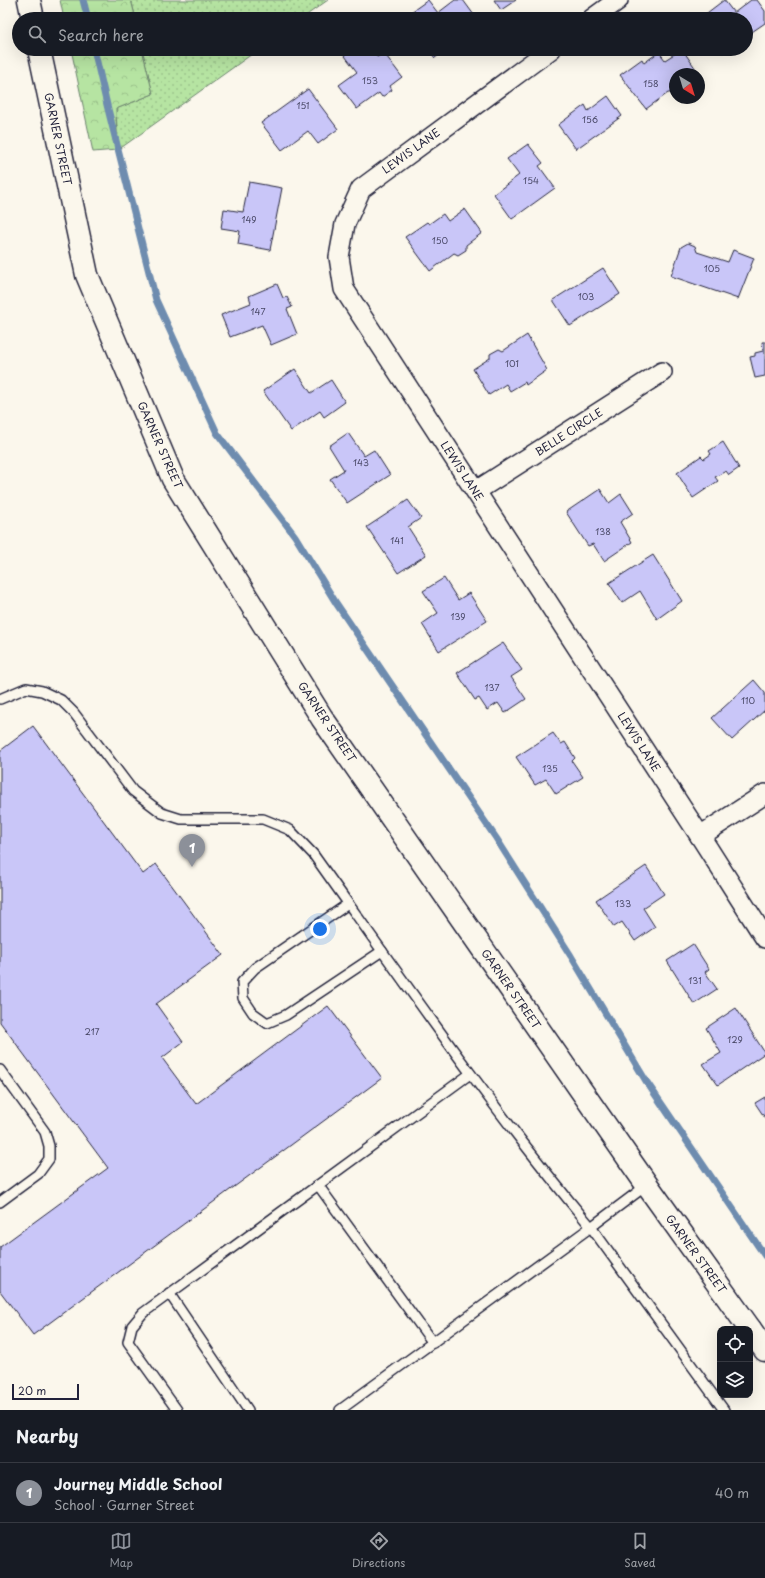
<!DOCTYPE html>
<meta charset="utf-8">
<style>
:root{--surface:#171b24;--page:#242831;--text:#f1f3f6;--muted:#9ea1a6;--line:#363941;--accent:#8c9099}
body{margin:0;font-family:"Playpen Sans",sans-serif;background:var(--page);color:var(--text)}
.controls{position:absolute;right:12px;bottom:12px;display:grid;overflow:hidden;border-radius:8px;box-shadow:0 4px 16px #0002}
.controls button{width:36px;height:36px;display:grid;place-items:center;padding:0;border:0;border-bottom:1px solid var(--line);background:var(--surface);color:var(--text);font:20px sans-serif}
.compass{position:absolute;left:669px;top:68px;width:36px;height:36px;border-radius:50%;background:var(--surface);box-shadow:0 4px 16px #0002;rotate:142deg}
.scale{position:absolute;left:12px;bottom:10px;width:67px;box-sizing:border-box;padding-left:4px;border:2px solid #22223b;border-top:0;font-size:11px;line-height:14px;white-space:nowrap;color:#22223b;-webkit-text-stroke:3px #fbf7ec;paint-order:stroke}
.you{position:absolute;left:320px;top:929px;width:14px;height:14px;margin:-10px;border:3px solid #fff;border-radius:50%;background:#1a73e8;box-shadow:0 0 0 6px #1a73e833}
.badge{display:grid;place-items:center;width:26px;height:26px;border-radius:50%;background:var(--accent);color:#fff;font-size:13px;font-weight:700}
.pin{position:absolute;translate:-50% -33px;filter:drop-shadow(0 1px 2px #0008)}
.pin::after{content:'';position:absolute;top:21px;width:14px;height:12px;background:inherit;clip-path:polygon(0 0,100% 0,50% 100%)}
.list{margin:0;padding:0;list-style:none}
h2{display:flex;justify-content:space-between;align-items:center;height:52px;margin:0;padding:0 16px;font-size:17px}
h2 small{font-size:13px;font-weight:400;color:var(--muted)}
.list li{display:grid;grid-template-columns:26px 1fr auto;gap:12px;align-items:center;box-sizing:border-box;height:60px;padding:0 16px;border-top:1px solid var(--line)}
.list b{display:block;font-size:15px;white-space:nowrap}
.list p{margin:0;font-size:13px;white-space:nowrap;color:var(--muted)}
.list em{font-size:13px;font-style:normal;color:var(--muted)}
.icon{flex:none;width:22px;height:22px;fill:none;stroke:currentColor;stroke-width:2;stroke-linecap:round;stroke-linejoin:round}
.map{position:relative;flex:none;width:765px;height:1410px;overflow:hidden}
.search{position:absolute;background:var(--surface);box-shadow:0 4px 16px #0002;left:12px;right:12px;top:12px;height:44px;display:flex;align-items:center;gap:10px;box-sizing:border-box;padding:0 14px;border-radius:22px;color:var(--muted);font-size:15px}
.sheet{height:112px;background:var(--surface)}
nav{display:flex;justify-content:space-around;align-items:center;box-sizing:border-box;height:56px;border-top:1px solid var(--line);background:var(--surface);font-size:11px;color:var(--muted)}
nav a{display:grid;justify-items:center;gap:2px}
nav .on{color:var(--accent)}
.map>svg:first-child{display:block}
.grass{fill:url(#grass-dots);stroke:#6c836e}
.forest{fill:url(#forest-crowns);stroke:#6c836e}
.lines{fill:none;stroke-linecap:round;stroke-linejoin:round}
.stream{stroke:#6e8caf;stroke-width:7}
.building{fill:#c9c6f8;stroke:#22223b}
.service-casing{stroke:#22223b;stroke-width:12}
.minor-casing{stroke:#22223b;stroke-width:22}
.tertiary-casing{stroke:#22223b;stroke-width:25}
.service{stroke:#fbf7ec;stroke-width:9}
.minor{stroke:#fbf7ec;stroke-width:19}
.tertiary{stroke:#fbf7ec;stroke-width:22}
.labels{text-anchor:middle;stroke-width:3.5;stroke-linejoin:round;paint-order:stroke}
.number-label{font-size:9px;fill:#4c4b6a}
.street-label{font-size:11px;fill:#22223b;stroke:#fbf7ec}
</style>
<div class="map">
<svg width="765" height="1410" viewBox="0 0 765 1410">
<defs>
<pattern id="grass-dots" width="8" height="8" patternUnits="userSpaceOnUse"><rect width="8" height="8" fill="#b6e4a2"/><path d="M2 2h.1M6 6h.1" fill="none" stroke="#9cc38c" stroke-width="1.8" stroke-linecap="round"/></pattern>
<pattern id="forest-crowns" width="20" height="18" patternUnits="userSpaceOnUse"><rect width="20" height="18" fill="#b6e4a2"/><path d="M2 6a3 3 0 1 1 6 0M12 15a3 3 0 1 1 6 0" fill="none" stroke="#9cc38c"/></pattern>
</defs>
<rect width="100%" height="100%" fill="#fbf7ec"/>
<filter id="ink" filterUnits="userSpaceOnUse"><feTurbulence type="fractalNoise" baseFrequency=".025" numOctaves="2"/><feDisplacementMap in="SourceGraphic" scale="8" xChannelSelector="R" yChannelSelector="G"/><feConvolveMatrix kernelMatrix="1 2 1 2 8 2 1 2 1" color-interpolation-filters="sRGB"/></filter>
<g filter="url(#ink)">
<g class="grass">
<path d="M131,0h197l-27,19h-165z"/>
<path d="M142,49h117l-141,101 -2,-41 37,-15z"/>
</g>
<g class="forest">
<path d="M60,0h71l5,19h-72z"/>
<path d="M71,49h71l11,45 -37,15 1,41 -24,2z"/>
</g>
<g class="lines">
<g class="stream">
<path d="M83,0l5,19"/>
<path d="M94,49l13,56 49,195 61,133 78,103 41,67 160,235 75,118 75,125 119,175"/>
</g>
</g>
<g class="building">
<path d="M428,0l10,13 17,-13h8l11,15 -5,4h-63l-2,-2z"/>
<path d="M494,0h22l-15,10z"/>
<path d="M724,0l10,13 17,-13h6l8,11v12l-19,13v-17h-47z"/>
<path d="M345,49h26l6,8 7,-4 18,24 -12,9 2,4 -10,7 -3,-4 -22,16 -18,-24 18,-13 -15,-20z"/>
<path d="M428,49h19l-12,9z"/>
<path d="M682,49l16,23 -3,2h-20v19h-7l-22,16 -26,-34 22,-16 2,4 15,-11 6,8z"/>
<path d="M719,49h9l-6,4z"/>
<path d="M308,89l30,40 -20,15 -10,-13 -26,19 -21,-27z"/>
<path d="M608,96l14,20 -46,33 -18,-24 27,-20 3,6z"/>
<path d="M528,144l15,19 -4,3 16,22 -43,31 -18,-25 25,-19 -12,-16z"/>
<path d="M249,182l33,6 -12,62 -32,-6 2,-13 -19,-3 3,-19 19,3z"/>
<path d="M465,209l17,24 -16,12v5l-8,5 -4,-2 -24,18 -25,-34 22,-15 2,2 14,-10 5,7z"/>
<path d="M688,243l7,3 2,6 31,10 5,-12 21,8 -16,41 -67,-23 10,-29z"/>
<path d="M603,268l17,26 -50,32 -17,-26z"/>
<path d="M277,284l6,14 4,-1 5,10 -5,2 10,25 -26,11 -9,-20 -32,12 -9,-22 30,-12 -2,-7z"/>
<path d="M527,335l20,35 -21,15 -1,-3 -15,9 -4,-7 -17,11 -16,-26 17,-11v-4l9,-5 4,2z"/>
<path d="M762,342h3v34l-10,2 -5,-21 5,-1v-3l8,-2z"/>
<path d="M295,369l16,24 20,-13 14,22 -21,15 -4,-6 -29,20 -28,-40z"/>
<path d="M348,433l16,23 10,-6 16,25 -43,28 -17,-24 14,-9 -15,-24z"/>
<path d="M723,442l16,26 -10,7 -3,-4 -11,6 3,4 -25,17 -16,-25 24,-17 3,3 7,-5 -2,-3z"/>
<path d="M600,489l9,14 12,-9 12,19 -13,9 12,20 -28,19 -11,-17 -5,2 -22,-34z"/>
<path d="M408,500l13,18 -13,9 18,28 -28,18 -31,-46z"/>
<path d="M653,555l29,46 -25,18 -17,-28 -18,12 -13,-20z"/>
<path d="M444,578l14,22 11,-7 18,28 -48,30 -17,-27 16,-11 -15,-22z"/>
<path d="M503,643l19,27 -11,7 15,22 -21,14 -7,-10 -11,7 -8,-12 -4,2 -18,-27z"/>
<path d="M754,680l11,13v17l-33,30 -20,-22z"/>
<path d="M33,726l110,148 13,-10 67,91 -67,49 27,38 -21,16 34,46 132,-98 54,72 -349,257 -33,-44v-44l108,-79 -108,-146v-271z"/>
<path d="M553,733l8,11 4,-2 10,16 -3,3 11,16 -27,17 -10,-15 -11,6 -19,-28z"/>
<path d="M646,866l18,28 -21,14 12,19 -20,14 -13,-19 -8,5 -18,-27z"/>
<path d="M693,944l16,25 -4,3 12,17 -23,15 -27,-43z"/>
<path d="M736,1008l29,45 -47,32 -15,-21 18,-11 -15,-25z"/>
<path d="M765,1097v21l-10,-15z"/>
</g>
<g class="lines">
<defs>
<g id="service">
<path d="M0,699l26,-11 16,3 19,9 13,13 59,78 29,22 19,6h82l27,11 23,24c90,126 178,254 278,373l56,-42"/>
<path d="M348,904l-93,64 -13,14 1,16 10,15 14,10 19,-8 96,-64"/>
<path d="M0,1070l45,62 4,14v13l-11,15 -38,28"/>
<path d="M318,1185l115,158"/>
<path d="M169,1293l79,117"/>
<path d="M177,1410l-49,-68 4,-16 11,-13 327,-239"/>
<path d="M340,1410l251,-183 133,183"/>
</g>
<g id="minor">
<path d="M592,19l26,-19"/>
<path d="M551,49l-190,140 -16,35 -6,33 5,32 356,547 65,102"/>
<path d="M476,491l186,-119"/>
<path d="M700,836l65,-42"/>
</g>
<g id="tertiary">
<path d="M29,0l4,19"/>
<path d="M39,49l48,226 86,204 149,239 325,467 103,144"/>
<path d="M750,1329l15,21"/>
</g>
</defs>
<use href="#service" class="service-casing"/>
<use href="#minor" class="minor-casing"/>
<use href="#tertiary" class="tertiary-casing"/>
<use href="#service" class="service"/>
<use href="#minor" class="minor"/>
<use href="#tertiary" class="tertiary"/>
</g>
</g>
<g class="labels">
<g class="number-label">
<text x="370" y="84">153</text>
<text x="651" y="87">158</text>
<text x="303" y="109">151</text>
<text x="590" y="123">156</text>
<text x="531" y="184">154</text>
<text x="249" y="223">149</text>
<text x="440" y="244">150</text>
<text x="712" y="272">105</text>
<text x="586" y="300">103</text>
<text x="258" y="315">147</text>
<text x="512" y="367">101</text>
<text x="361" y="466">143</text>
<text x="603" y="535">138</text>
<text x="397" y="544">141</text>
<text x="458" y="620">139</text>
<text x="492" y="691">137</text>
<text x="748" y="704">110</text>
<text x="550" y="772">135</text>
<text x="623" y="907">133</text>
<text x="695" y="984">131</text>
<text x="92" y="1035">217</text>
<text x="735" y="1043">129</text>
</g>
<g class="street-label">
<text transform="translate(58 139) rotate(78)" y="4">GARNER STREET</text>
<text transform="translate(411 151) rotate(-36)" y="4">LEWIS LANE</text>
<text transform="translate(569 432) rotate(-33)" y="4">BELLE CIRCLE</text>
<text transform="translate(160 445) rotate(66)" y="4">GARNER STREET</text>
<text transform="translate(462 471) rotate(57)" y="4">LEWIS LANE</text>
<text transform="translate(327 722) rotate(56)" y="4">GARNER STREET</text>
<text transform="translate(639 742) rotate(57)" y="4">LEWIS LANE</text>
<text transform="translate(511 989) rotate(55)" y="4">GARNER STREET</text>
<text transform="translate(696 1254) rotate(54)" y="4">GARNER STREET</text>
</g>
</g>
</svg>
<div class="controls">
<button><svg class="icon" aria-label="locate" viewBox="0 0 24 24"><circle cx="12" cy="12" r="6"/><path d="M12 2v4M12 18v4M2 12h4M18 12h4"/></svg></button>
<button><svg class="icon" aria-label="layers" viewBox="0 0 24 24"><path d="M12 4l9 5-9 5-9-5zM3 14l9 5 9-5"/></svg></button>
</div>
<svg class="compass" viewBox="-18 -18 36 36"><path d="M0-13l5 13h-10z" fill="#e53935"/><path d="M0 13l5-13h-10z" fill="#9ea1a6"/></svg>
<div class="scale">20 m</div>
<div class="you"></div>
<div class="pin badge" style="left:192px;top:867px">1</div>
<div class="search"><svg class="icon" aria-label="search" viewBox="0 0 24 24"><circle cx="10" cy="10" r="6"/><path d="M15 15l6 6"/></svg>Search here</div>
</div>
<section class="sheet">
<h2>Nearby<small></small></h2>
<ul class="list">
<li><span class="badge">1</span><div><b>Journey Middle School</b><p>School · Garner Street</p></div><em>40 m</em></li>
</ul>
</section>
<nav>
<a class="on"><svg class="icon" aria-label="map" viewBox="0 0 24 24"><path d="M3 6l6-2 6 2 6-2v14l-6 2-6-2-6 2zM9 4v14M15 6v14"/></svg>Map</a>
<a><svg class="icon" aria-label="directions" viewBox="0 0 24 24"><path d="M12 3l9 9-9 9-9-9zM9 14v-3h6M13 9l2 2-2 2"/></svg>Directions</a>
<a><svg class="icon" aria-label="saved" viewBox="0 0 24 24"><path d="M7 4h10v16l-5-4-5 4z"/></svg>Saved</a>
</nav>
